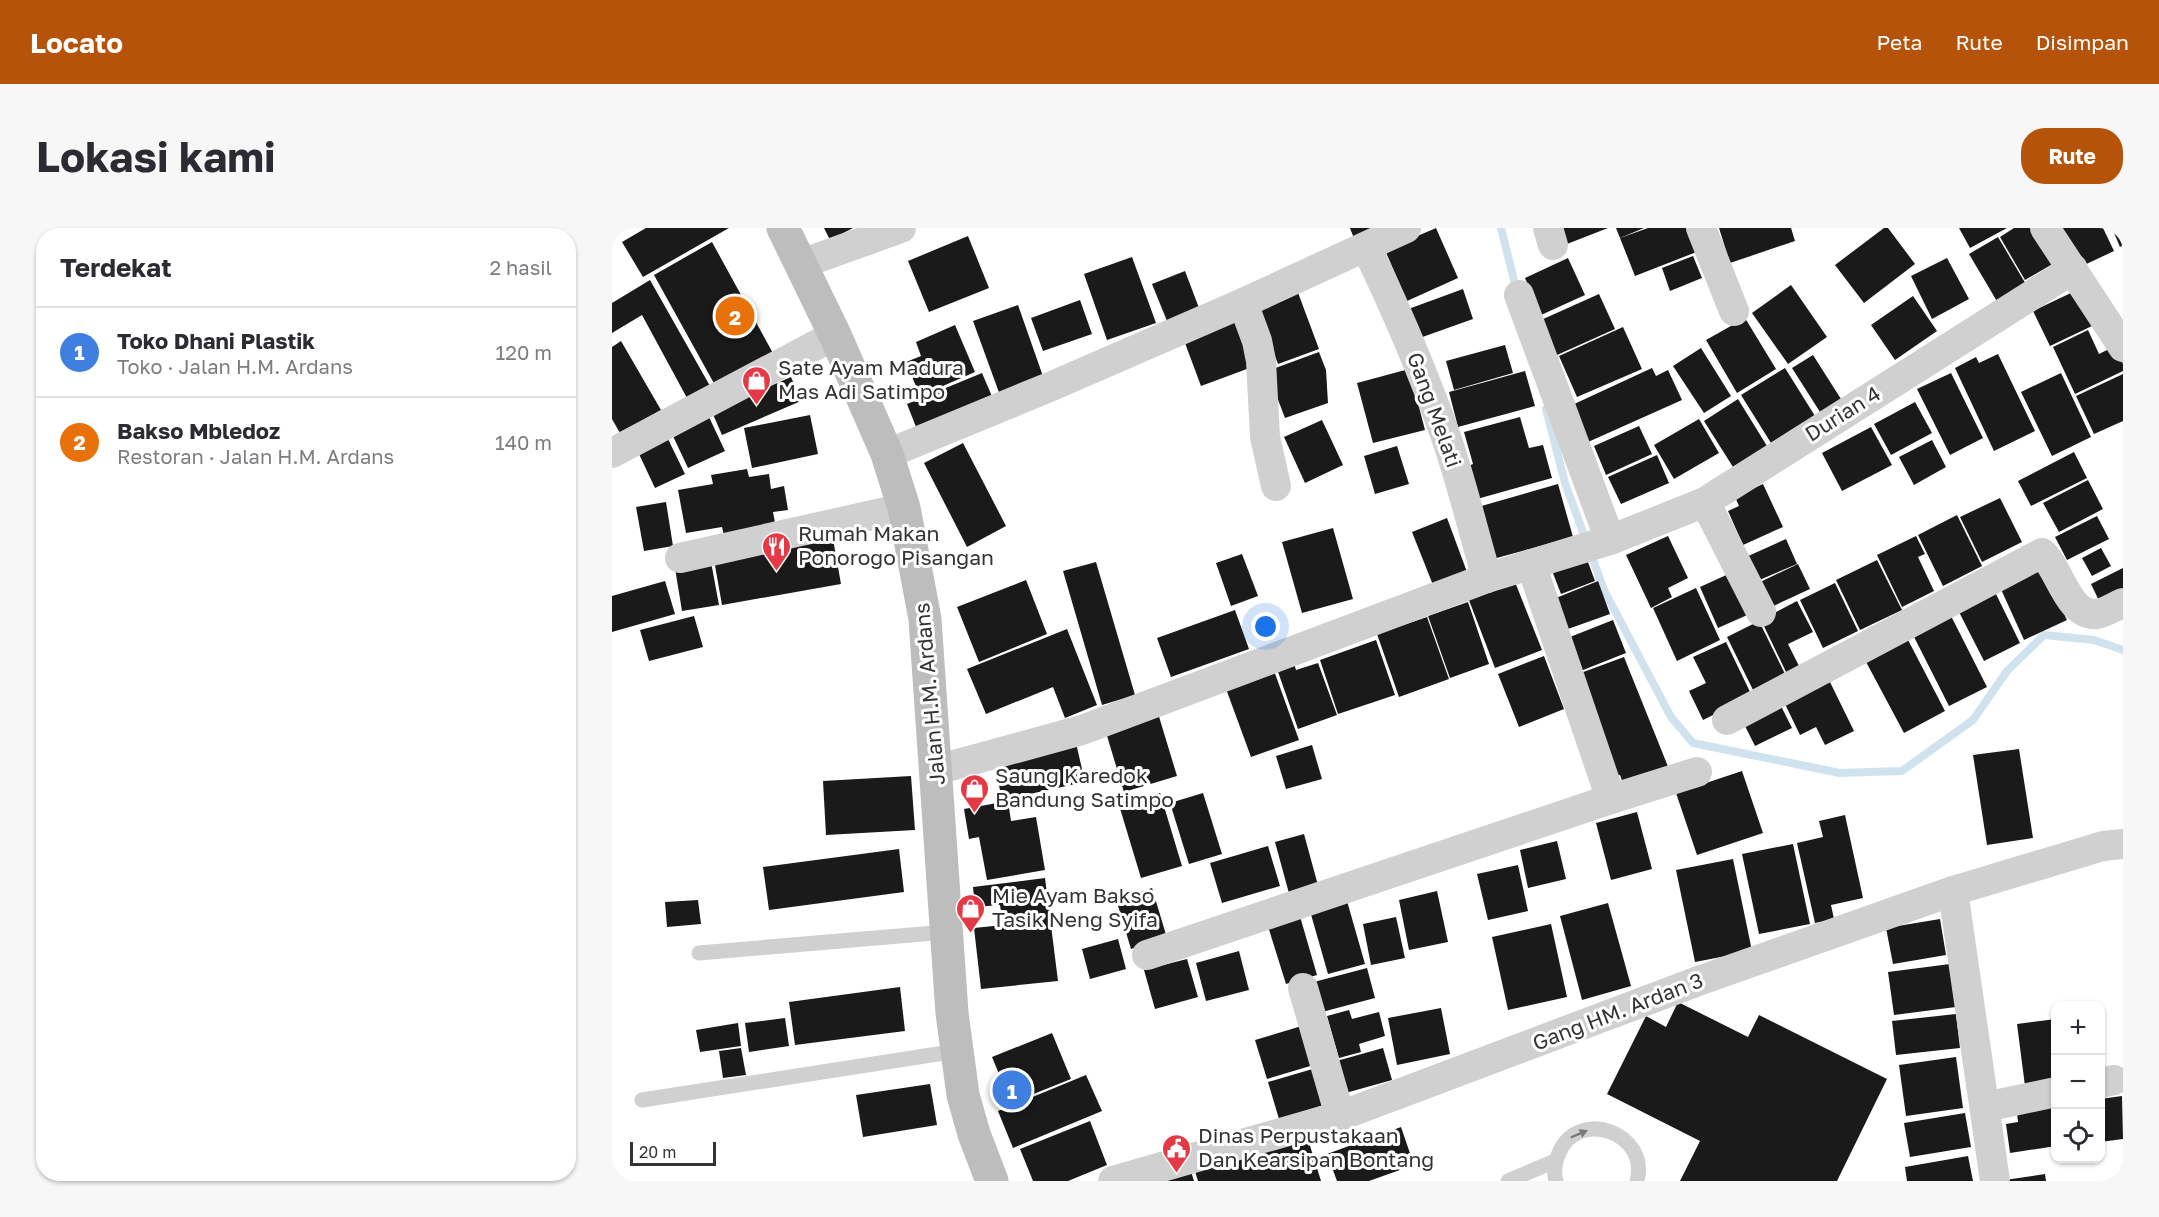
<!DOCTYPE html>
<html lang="id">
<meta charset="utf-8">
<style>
:root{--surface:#fff;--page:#f7f7f7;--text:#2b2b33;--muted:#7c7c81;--line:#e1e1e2;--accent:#b45309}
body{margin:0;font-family:"Golos Text",sans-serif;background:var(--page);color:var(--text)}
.controls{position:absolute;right:18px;bottom:18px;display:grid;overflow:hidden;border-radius:12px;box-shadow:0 2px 4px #0004}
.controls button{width:54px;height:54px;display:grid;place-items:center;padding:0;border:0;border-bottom:2px solid var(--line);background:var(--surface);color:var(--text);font:30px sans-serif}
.scale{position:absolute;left:18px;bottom:15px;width:86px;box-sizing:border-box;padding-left:6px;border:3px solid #333;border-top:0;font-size:16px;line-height:21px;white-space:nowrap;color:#333;-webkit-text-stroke:4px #fff;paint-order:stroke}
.you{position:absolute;left:654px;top:399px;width:21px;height:21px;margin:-15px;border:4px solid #fff;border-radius:50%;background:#1a73e8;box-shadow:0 0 0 9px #1a73e833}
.badge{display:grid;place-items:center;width:39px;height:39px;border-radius:50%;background:var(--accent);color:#fff;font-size:20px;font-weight:700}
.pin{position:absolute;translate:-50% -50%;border:3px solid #fff;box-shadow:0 2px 6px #0006}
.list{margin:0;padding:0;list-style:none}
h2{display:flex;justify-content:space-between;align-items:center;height:78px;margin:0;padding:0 24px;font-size:26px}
h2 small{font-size:20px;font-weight:400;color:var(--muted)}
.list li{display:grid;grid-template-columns:39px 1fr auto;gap:18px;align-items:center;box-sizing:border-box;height:90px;padding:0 24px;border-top:2px solid var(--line)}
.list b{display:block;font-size:22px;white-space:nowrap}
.list p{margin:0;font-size:20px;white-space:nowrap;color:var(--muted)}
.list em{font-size:20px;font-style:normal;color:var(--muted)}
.icon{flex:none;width:33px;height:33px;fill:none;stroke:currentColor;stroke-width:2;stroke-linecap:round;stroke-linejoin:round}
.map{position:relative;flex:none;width:1511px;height:953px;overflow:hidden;border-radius:24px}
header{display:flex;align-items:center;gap:36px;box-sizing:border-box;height:84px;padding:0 30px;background:var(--accent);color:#fff}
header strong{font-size:28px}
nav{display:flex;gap:33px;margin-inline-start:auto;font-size:21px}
.intro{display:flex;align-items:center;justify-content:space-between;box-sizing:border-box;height:144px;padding:0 36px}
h1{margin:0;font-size:42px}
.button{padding:15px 27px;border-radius:24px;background:var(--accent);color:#fff;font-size:21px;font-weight:700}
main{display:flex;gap:36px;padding:0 36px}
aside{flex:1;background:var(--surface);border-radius:24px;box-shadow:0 2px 4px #0004}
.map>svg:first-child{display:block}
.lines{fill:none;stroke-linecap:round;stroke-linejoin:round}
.stream{stroke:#cfe2ee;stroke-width:8}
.building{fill:#1a1a1a}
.lane{stroke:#d0d0d0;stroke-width:15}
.street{stroke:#d0d0d0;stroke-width:30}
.secondary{stroke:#bdbdbd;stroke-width:33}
.oneway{fill:#7a7a7a}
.labels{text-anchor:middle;stroke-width:6;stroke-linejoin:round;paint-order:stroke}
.poi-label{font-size:21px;fill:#333;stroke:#fff;text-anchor:start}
.street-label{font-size:21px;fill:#333;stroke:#fff}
</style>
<header>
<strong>Locato</strong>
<nav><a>Peta</a><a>Rute</a><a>Disimpan</a></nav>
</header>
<div class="intro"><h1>Lokasi kami</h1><a class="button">Rute</a></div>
<main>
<aside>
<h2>Terdekat<small>2 hasil</small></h2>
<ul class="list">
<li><span class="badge" style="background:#3f7fe0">1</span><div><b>Toko Dhani Plastik</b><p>Toko · Jalan H.M. Ardans</p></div><em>120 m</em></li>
<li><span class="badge" style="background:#e8710a">2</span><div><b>Bakso Mbledoz</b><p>Restoran · Jalan H.M. Ardans</p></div><em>140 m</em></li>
</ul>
</aside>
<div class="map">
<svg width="1511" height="953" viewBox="0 0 1511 953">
<rect width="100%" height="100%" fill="#fff"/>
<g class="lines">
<g class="stream">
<path d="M889,0l16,64"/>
<path d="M934,181l19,74 39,107 67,127 22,26 147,30 62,-2 71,-51 34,-49 37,-36 50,5 29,10"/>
</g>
</g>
<g class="building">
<path d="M34,0h83l-86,49 -21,-35z"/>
<path d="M212,0h29l-23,12z"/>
<path d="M738,0h35l-30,13z"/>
<path d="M824,0l22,50 -51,23 -22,-51z"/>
<path d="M949,0h47l-41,16z"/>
<path d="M1004,0h28l-24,10z"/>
<path d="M1036,0h42l9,23 -64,25 -15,-38z"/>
<path d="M1107,0h72l4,13 -65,22z"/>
<path d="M1272,0h4l27,36 -51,39 -29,-38z"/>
<path d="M1347,0h48l-37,20z"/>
<path d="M1402,0h21l21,34 -31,18 -25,-43z"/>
<path d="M1449,0h42l11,23 -34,16z"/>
<path d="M1500,0h11v17l-3,2z"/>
<path d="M356,8l21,52 -60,24 -21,-51z"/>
<path d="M1386,9l29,49 -29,17 -29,-49z"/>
<path d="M100,14l62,113 -58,32 -62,-112z"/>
<path d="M1081,28l9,22 -32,13 -8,-23z"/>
<path d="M520,29l24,66 -49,17 -23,-66z"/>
<path d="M956,30l17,37 -44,20 -16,-37z"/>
<path d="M1335,30l22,41 -37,20 -21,-43z"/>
<path d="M573,43l14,37 -32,13 -15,-37z"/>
<path d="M38,52l60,106 -23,12 -45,-83 -30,18v-30z"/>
<path d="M1179,57l36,52 -39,27 -36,-51z"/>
<path d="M851,61l10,30 -59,21 -11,-29z"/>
<path d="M685,62l22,59 -41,15 -22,-58z"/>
<path d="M1463,63l17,35 -42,20 -17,-35z"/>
<path d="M987,66l16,35 -58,26 -16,-35z"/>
<path d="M1301,68l24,35 -42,29 -24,-35z"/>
<path d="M468,72l12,34 -49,17 -12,-33z"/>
<path d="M406,77l27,77 -44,16 -28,-77z"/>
<path d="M624,87l19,51 -54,20 -19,-51z"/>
<path d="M1133,90l31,51 -39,24 -31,-53z"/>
<path d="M343,97l20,47 -55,24 -14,-34 15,-6 -5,-14z"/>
<path d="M1011,99l19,42 -65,28 -18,-41z"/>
<path d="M1476,102l11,24 16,-8 8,18v7l-48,23 -22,-47z"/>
<path d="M9,113l40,69 -41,23 -8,-14v-72z"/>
<path d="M893,117l8,28 -59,17 -8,-29z"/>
<path d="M1089,120l30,48 -27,17 -31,-47z"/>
<path d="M707,124l7,18 2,33 -43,15 -18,-47z"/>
<path d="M1386,126l37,77 -41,20 -39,-83 21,-11 3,6z"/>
<path d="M1201,127l28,44 -21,13 -28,-44z"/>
<path d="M1040,140l4,8 12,-6 14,30 -94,42 -16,-37z"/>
<path d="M1173,140l30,48 -44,27 -30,-48z"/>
<path d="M797,141l16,61 -52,13 -16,-60z"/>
<path d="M913,143l10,35 -77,21 -9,-35z"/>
<path d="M370,145l12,28 -76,31 -11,-28z"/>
<path d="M1339,145l32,65 -33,17 -33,-66z"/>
<path d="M1449,145l30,64 -39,19 -31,-64z"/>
<path d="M1511,146v47l-29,13 -18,-38z"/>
<path d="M179,149l10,24 -79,34 -10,-23z"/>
<path d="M1126,171l29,47 -34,21 -29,-46z"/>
<path d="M1303,174l17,31 -41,22 -17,-31z"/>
<path d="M198,187l8,39 -66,14 -8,-40z"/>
<path d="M97,189l16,34 -37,17 -16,-34z"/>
<path d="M908,189l9,31 14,-3 9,33 -75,21 -9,-33 5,-2 -9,-32z"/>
<path d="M1087,191l20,34 -45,26 -20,-34z"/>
<path d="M710,192l21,45 -38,18 -21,-46z"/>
<path d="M1027,198l13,28 -46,21 -12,-29z"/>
<path d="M1259,199l21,38 -50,26 -20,-38z"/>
<path d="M56,211l17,35 -30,14 -17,-36z"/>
<path d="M1320,212l14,27 -32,18 -15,-28z"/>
<path d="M351,215l43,83 -39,21 -43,-84z"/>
<path d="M785,218l12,38 -34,10 -11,-38z"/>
<path d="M1462,224l13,26 -56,28 -13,-25z"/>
<path d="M1045,227l12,28 -48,21 -13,-27z"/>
<path d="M135,241l2,8 20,-3 2,15 13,-3 4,24 -15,2 3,16 -52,8 -2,-9 -36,6 -8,-43 35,-6 -2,-9z"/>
<path d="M1476,252l15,29 -44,23 -16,-29z"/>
<path d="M946,256l15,53 -80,22 -15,-52z"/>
<path d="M1151,256l20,43 -40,18 -15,-34 11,-5 -4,-9z"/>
<path d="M1388,270l22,44 -40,20 -22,-45z"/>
<path d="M54,274l7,44 -29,5 -8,-44z"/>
<path d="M1345,287l25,51 -39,20 -25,-51z"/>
<path d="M1485,288l12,23 -42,21 -12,-23z"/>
<path d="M835,290l20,54 -34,13 -21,-53z"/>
<path d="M721,300l20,71 -51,14 -20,-71z"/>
<path d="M1056,308l20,42 -20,10 4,9 -21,11 -25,-53z"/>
<path d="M1304,308l9,18 -7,3 16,34 -32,16 -25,-52z"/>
<path d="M221,311l8,45 -119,21 -8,-45z"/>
<path d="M1174,311l11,25 -40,17 -11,-24z"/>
<path d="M1489,320l10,18 -19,10 -10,-18z"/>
<path d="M630,326l16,42 -27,10 -15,-43z"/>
<path d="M973,326l10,27 -34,13 -10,-26z"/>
<path d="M1265,332l25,50 -42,20 -24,-50z"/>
<path d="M99,334l8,43 -37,6 -7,-43z"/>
<path d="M484,334l39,133 -33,10 -39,-134z"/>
<path d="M1186,336l12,25 -41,19 -11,-25z"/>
<path d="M1430,339l25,53 -43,20 -24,-53z"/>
<path d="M1511,340v29l-21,10 -11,-23z"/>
<path d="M1123,343l19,41 -36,16 -18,-41z"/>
<path d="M901,349l29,73 -47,18 -28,-73z"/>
<path d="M414,352l21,54 -68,28 -22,-55z"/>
<path d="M53,353l10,33 -63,18v-36z"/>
<path d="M986,353l12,33 -42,15 -12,-31z"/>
<path d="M1223,355l23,48 -35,17 -23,-48z"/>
<path d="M1084,360l24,52 -43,21 -24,-53z"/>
<path d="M1383,364l25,51 -36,18 -26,-51z"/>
<path d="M1185,373l16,31 -25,12 12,24 -13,6 -26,-54z"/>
<path d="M856,374l21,62 -39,14 -22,-62z"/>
<path d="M1335,380l40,79 -38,19 -40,-79z"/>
<path d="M623,382l14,39 -78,28 -14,-39z"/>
<path d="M82,388l9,31 -54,14 -9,-31z"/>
<path d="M815,389l22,62 -50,18 -22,-63z"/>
<path d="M1001,392l13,33 -48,19 -13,-33z"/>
<path d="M1147,393l27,55 -32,16 -27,-55z"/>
<path d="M455,401l30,76 -32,13 -12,-31 -67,27 -19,-45z"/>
<path d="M1295,410l38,73 -41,22 -39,-73z"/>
<path d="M764,412l19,55 -57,19 -18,-54z"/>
<path d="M1114,414l26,54 -49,24 -14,-29 17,-8 -13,-26z"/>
<path d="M932,428l20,53 -45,18 -21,-53z"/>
<path d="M1012,429l45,112 -45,17 -4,-11 -6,2 -36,-103z"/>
<path d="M681,432l3,10 22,-7 19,52 -39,14 -22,-63z"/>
<path d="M661,440l26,72 -48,17 -26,-71z"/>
<path d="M1217,452l25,51 -29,14 -9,-18 -16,8 -16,-33z"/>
<path d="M1168,476l12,24 -37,18 -12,-24z"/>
<path d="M545,482l20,66 -53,16 -20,-66z"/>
<path d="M464,515l9,39 -83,18 -8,-39z"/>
<path d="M700,517l10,34 -36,10 -10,-33z"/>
<path d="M1407,521l14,89 -46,7 -14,-90z"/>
<path d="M1130,543l21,62 -66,22 -21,-62z"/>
<path d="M299,548l4,54 -89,5 -3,-54z"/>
<path d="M548,565l22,73 -41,12 -22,-73z"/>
<path d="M591,565l19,61 -33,10 -19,-61z"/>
<path d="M396,573l3,20 25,-4 9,53 -58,10 -8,-43 -10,2 -5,-30z"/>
<path d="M1025,584l15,57 -41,11 -15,-57z"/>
<path d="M1233,587l18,83 -32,7 3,14 -19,4 -18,-80 26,-6 -4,-16z"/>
<path d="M692,606l15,55 -29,8 -15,-55z"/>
<path d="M945,613l9,38 -38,9 -8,-38z"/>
<path d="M1181,616l17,80 -51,10 -17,-80z"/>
<path d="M656,618l12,40 -58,17 -12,-40z"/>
<path d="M287,621l5,43 -135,18 -6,-43z"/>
<path d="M1121,631l19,92 -57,11 -19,-92z"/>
<path d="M906,637l10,46 -40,9 -11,-46z"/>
<path d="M433,650l13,103 -77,8 -7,-61 29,-3 -3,-20 -25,2 -2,-20z"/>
<path d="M540,660l15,50 -36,11 -15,-50z"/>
<path d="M825,663l11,51 -39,8 -10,-50z"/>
<path d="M86,672l3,24 -34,3 -2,-25z"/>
<path d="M735,673l18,63 -37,10 -18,-63z"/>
<path d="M996,675l23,83 -49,14 -22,-84z"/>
<path d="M687,685l18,62 -31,9 -19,-61z"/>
<path d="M784,689l9,41 -34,7 -8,-41z"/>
<path d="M1328,691l6,36 -53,9 -7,-36z"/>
<path d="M939,696l16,73 -59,13 -16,-73z"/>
<path d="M506,711l8,30 -36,10 -8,-30z"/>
<path d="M627,723l10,39 -43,11 -10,-38z"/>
<path d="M575,731l11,38 -43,12 -11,-39z"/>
<path d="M1338,736l6,43 -62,8 -6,-43z"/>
<path d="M755,740l8,30 -53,14 -8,-30z"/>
<path d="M288,759l5,44 -110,14 -6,-43z"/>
<path d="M1066,774l70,35 11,-22 128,64 -50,102h-157l20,-40 -93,-47 39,-78 20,11z"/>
<path d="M829,780l9,46 -53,11 -9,-47z"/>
<path d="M737,782l3,9 27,-7 6,24 -26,8 2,8 -22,6 -12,-42z"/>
<path d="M1344,786l4,34 -64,7 -4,-34z"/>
<path d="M173,790l4,28 -40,6 -4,-29z"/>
<path d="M1444,791v50h-2l2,13 -30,12 -9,-70z"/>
<path d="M126,795l3,23 -41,6 -4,-22z"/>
<path d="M693,797l12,39 -50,15 -12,-39z"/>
<path d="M440,805l19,46 -60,24 -19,-46z"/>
<path d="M129,820l5,27 -23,3 -4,-27z"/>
<path d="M771,820l9,32 -50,14 -9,-32z"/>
<path d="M1344,829l7,51 -57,8 -7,-51z"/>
<path d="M704,840l11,36 -48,15 -11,-37z"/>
<path d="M474,847l16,36 -89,37 -15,-37z"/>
<path d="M318,856l7,41 -74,12 -7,-42z"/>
<path d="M1510,868l1,43 -23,3v-43z"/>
<path d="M1440,879l4,39 -46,7 -4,-29 12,-2 -1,-9z"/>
<path d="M1353,885l6,34 -61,10 -6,-34z"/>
<path d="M478,893l17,44 -39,16h-35l-13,-32z"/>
<path d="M789,899l13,38 -45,16h-32l-10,-27z"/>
<path d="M694,905l15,48h-123l-4,-13z"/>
<path d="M1356,928l5,25h-66l-2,-14z"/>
<path d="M577,937l5,16h-54z"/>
<path d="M1433,946l1,7h-41v-1z"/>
</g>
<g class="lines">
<g class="lane">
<path d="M87,725l247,-21"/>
<path d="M30,872l315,-49"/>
<path d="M896,953l47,-20"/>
<path d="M944,953c-3,-10 -1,-19 3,-28 19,-46 91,-20 78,28"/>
</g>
<g class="street">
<path d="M936,0l5,17"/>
<path d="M1089,0l33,83"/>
<path d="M1433,0l78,119"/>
<path d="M754,19c30,62 57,125 80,190 16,46 27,94 41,141"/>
<path d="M189,36l100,-36"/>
<path d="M907,67l91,245"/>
<path d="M631,75l14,38 4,20 4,76 11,49"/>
<path d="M0,225l223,-118"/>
<path d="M275,226l165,-68 191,-83 163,-75"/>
<path d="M1093,274l56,110"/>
<path d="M68,330l224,-50"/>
<path d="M919,336l80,235 86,-27"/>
<path d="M1115,492l315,-167c18,16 26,64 55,61 8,-1 18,-8 26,-11"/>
<path d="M324,542l146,-40 405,-152 123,-38 95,-38 368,-233"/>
<path d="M1341,663l42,290"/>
<path d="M535,727l464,-156"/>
<path d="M691,760l37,128"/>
<path d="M1488,855l14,-3"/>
<path d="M1373,879l71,-15"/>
<path d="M501,953l227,-65 361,-136 252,-89 150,-45 20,-2"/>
</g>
<path class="secondary" d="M171,0l52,107 52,119 17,54 21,111 27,394 11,82 11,39 18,47"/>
</g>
<defs><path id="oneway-solid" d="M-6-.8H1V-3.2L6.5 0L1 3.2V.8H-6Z" transform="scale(1.5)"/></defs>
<use class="oneway" href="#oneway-solid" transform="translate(967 906) rotate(-23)"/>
<defs>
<symbol id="shop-pin" viewBox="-11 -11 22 30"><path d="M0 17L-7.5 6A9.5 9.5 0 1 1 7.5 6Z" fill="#e63946" stroke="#fff"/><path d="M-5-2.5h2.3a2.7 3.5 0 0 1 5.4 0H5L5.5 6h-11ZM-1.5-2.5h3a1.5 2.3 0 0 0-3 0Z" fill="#fff"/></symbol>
<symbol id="restaurant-pin" viewBox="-11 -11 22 30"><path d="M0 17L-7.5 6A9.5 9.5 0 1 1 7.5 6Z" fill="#e63946" stroke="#fff"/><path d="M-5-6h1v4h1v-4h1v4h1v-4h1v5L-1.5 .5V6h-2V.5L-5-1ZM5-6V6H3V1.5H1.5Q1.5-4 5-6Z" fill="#fff"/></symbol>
<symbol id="civic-pin" viewBox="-11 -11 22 30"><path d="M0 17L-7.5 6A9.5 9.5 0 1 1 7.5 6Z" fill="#e63946" stroke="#fff"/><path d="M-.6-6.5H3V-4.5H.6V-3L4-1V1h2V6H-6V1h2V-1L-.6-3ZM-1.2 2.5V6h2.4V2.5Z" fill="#fff"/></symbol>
</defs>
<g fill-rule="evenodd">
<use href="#shop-pin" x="128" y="136" width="33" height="45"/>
<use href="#restaurant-pin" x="148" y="302" width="33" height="45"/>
<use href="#shop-pin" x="346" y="544" width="33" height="45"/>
<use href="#shop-pin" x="342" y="664" width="33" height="45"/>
<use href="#civic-pin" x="548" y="904" width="33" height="45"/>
</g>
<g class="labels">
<g class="poi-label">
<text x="166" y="147">Sate Ayam Madura<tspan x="166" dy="24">Mas Adi Satimpo</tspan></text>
<text x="186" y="313">Rumah Makan<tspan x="186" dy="24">Ponorogo Pisangan</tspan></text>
<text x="383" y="555">Saung Karedok<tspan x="383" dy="24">Bandung Satimpo</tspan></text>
<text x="380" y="675">Mie Ayam Bakso<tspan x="380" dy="24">Tasik Neng Syifa</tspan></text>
<text x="586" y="915">Dinas Perpustakaan<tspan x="586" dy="24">Dan Kearsipan Bontang</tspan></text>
</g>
<g class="street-label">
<text transform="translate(822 182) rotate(70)" y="7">Gang Melati</text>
<text transform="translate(1231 186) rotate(-32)" y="7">Durian 4</text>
<text transform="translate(318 466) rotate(-95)" y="7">Jalan H.M. Ardans</text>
<text transform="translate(1006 784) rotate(-21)" y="7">Gang HM. Ardan 3</text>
</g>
</g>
</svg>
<div class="controls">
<button>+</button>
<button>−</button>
<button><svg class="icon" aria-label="locate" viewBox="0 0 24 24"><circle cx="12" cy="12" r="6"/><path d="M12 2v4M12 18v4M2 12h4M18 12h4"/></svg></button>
</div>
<div class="scale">20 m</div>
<div class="you"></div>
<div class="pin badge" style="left:400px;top:862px;background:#3f7fe0">1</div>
<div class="pin badge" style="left:123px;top:88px;background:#e8710a">2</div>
</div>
</main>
